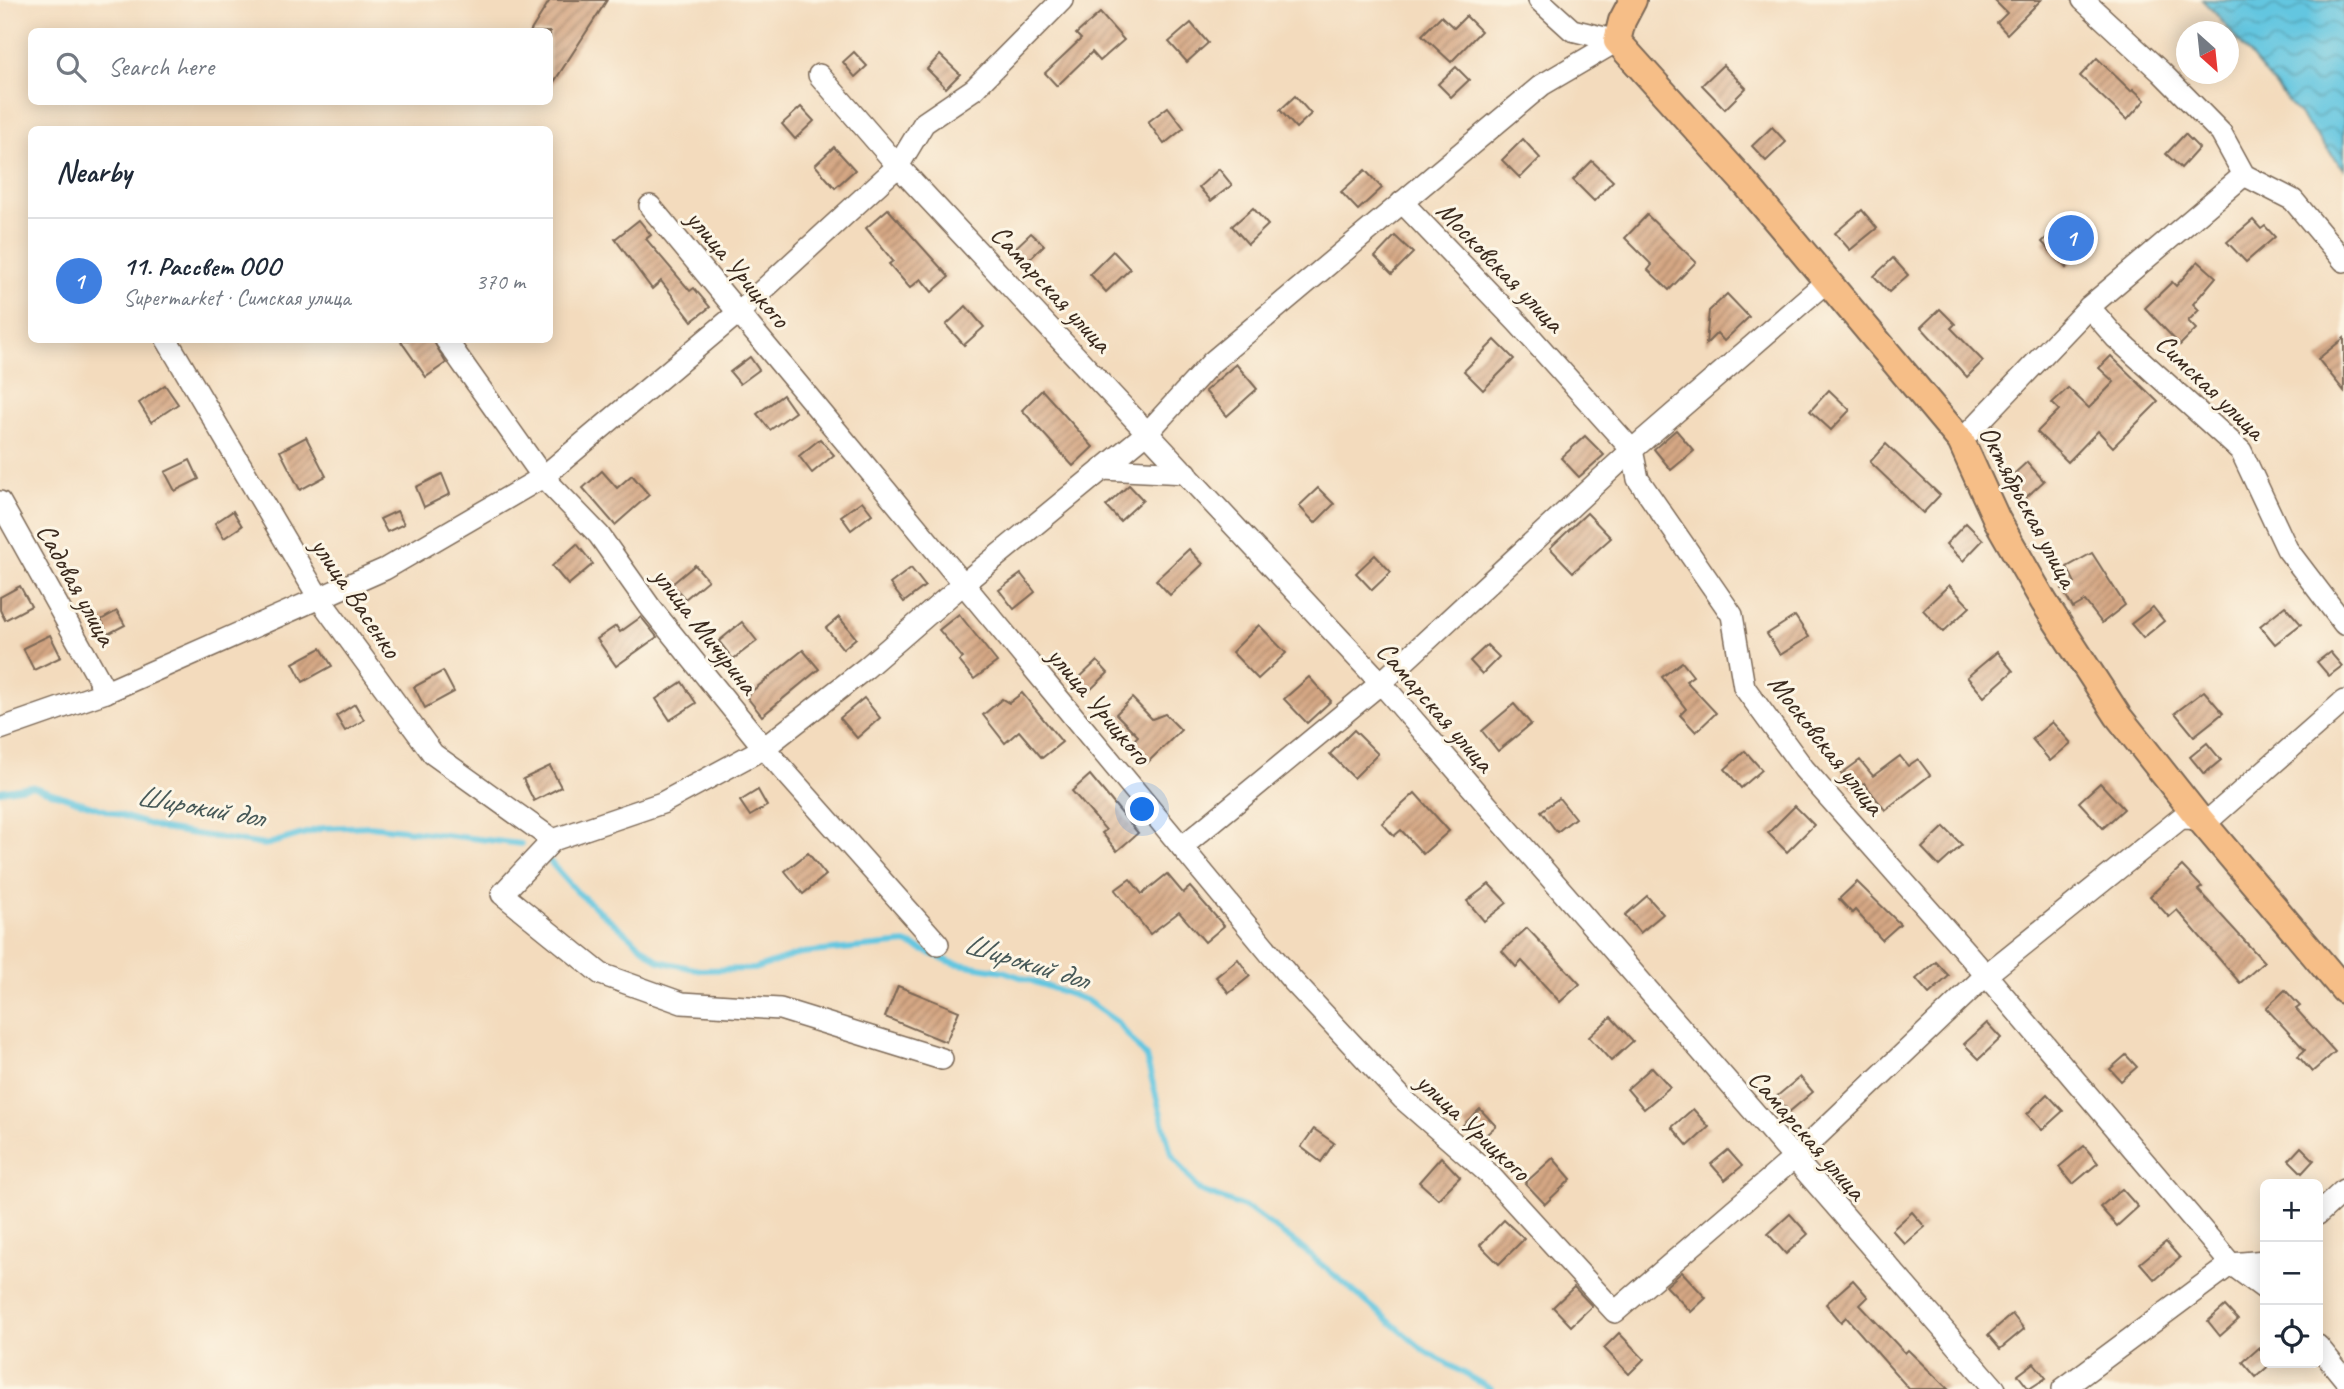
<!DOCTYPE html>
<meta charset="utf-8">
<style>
:root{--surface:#fff;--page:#f2f2f3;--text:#1f2937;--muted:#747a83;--line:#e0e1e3;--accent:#7c3aed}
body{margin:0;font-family:Caveat,sans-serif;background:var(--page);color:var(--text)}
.controls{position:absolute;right:21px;bottom:21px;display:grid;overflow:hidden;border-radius:10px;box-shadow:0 4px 18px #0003}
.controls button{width:63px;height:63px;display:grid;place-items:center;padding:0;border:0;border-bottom:2px solid var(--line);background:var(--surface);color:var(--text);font:35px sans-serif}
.compass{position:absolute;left:2176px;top:21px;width:63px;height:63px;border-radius:50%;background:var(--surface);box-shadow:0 4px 18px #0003;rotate:153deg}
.you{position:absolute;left:1143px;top:810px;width:24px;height:24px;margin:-18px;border:5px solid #fff;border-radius:50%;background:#1a73e8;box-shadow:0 0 0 10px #1a73e833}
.badge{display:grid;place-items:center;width:46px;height:46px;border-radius:50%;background:var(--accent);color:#fff;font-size:23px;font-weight:700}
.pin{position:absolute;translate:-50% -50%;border:4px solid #fff;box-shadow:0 2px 7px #0006}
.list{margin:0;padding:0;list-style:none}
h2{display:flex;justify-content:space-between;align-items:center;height:91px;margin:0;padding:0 28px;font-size:30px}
h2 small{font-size:23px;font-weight:400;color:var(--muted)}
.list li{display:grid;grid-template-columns:46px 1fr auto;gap:21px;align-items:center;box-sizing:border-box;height:126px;padding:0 28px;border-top:2px solid var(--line)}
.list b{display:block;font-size:26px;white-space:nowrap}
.list p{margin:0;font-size:23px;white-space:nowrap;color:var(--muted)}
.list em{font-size:23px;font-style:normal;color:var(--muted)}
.icon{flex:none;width:38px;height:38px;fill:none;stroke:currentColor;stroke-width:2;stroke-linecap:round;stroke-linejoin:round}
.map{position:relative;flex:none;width:2344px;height:1389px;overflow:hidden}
.search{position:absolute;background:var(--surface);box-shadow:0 4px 18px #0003;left:28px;top:28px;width:525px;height:77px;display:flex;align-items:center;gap:18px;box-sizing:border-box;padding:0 24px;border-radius:10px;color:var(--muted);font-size:26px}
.panel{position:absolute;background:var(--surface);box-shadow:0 4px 18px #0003;left:28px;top:126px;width:525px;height:217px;border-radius:10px}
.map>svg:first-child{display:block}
.water{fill:url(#water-waves);stroke:#4f787f;stroke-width:2}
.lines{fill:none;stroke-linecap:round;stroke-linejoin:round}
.stream{stroke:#63c6e0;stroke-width:6}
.building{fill:url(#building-hatch)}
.minor-casing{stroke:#7b6856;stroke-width:24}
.major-casing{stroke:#7b6856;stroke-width:30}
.minor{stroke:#fff;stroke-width:21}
.major{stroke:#f6be87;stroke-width:26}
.labels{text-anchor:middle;stroke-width:6;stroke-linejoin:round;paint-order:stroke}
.street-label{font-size:28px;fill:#3b2a1e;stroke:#fcf5e5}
.water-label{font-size:30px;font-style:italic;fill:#475958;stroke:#fcf5e5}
</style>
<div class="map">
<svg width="2344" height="1389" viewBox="0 0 2344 1389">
<defs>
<pattern id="water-waves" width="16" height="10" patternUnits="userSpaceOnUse" patternTransform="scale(1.75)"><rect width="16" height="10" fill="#63c6e0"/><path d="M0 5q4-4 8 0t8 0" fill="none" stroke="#53a1b5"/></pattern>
<pattern id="building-hatch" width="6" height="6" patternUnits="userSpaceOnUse" patternTransform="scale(1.75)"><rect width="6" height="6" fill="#d5a784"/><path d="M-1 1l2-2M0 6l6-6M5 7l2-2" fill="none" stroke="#ae886b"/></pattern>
</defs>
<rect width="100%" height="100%" fill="#fcf5e5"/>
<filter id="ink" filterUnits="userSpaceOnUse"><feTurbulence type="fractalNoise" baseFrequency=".0143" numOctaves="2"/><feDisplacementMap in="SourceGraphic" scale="14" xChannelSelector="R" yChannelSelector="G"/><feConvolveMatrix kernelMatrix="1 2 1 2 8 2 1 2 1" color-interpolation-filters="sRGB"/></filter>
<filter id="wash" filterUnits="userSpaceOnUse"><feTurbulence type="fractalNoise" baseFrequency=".00686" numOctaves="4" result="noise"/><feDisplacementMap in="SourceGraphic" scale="28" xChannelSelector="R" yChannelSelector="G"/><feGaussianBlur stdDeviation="1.57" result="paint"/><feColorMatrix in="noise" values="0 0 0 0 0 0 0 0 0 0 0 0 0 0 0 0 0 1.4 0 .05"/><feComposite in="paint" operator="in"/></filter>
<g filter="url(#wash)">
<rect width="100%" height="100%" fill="#f3dbbd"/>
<path class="water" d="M2202,0h142v169l-128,-155z"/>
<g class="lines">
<g class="stream">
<path d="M0,791l31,-5 132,43 102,16 58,-17 47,-2 151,18"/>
<path d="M545,856l31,35 83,70 40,9 55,-1 48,-16 104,-10 47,20 50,8 83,29 31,22 29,35 25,96 28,37 50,19 49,36 127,106 66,38"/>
</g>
</g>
<g id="blocks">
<g class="building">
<path d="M550,0h57l-57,88v-56h-20z"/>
<path d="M1994,0h47l-34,34 -10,-11 10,-10z"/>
<path d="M1100,13l24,27 -24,21 -8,-9 -35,34 -12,-13 36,-34 -5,-5z"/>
<path d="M1441,16l13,12 12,-12 15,15 -30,31 -29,-27z"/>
<path d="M1191,23l17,20 -21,19 -18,-20z"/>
<path d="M854,52l13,14 -12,11 -12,-15z"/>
<path d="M940,55l20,19 -14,14 -19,-19z"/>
<path d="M2097,58l34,33 2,-2 12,11 -18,20 -47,-44z"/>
<path d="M1723,65l23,23 -21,21 -23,-24z"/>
<path d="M1456,67l13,13 -18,17 -13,-13z"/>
<path d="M1295,96l16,18 -15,14 -16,-18z"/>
<path d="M801,107l13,14 -19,18 -13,-15z"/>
<path d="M1168,107l16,21 -20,16 -16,-22z"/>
<path d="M1772,127l14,15 -20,19 -14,-15z"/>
<path d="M2185,134l14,14 -18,20 -15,-14z"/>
<path d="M1523,139l17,19 -20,20 -18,-18z"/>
<path d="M834,147l21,23 -20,18 -20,-23z"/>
<path d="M1592,161l21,20 -19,20 -21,-21z"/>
<path d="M1219,169l13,16 -21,16 -12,-14z"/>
<path d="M1365,170l17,18 -24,22 -17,-18z"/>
<path d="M1253,208l15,17 -20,19 -16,-18z"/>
<path d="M888,209l61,68 -17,15 -11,-13 -11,9 -21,-24 4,-3 -27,-33z"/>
<path d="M1862,210l15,18 -27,22 -15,-17z"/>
<path d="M2072,213l25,27 -31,28 -24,-26z"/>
<path d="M1647,215l49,47 -27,28 -21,-20 4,-5 -27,-27z"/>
<path d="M639,220l12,15 -5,4 44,52 4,-3 16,19 -18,14 -31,-40 -9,8 -37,-50z"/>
<path d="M2253,220l8,9 4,-3 10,11 -29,25 -19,-20z"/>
<path d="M1031,233l13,12 -19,19 -13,-13z"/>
<path d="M1395,236l18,17 -21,21 -17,-17z"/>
<path d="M1113,251l17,18 -24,23 -16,-18z"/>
<path d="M1893,258l15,17 -19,17 -15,-16z"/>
<path d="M2198,261l18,16 -23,27 6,6 -11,11 8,8 -16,16 -35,-37 27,-26 4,4z"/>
<path d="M1727,294l22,23 -25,24 -7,-8 -11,11 3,-33z"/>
<path d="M966,306l18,21 -20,18 -18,-20z"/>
<path d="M1940,309l15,15 -4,4 32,33 -16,16 -46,-50z"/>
<path d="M2344,338v53l-26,-32z"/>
<path d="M400,340h33l13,23 -20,14z"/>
<path d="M1495,340l19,19 -31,31 -19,-19z"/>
<path d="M2111,356l47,46 -45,45 -15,-16 -30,31 -31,-30 22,-22 -7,-7 16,-15 21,20 25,-26 -15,-14z"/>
<path d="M750,357l9,13 -19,14 -10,-12z"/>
<path d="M1236,364l21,25 -30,27 -22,-25z"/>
<path d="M165,385l13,19 -27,18 -12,-19z"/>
<path d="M1042,390l51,57 -20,19 -51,-56z"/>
<path d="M1829,390l21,20 -19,20 -21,-19z"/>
<path d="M783,395l12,17 -25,18 -13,-16z"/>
<path d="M1676,430l18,21 -23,19 -17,-21z"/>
<path d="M1585,436l19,19 -25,22 -18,-19z"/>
<path d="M306,437l20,39 -26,14 -20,-39z"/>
<path d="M820,439l14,16 -22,18 -13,-17z"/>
<path d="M1886,444l54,51 -17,18 -53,-51z"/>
<path d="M190,460l9,19 -24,12 -10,-19z"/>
<path d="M2027,462l17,19 -23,21 -18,-18z"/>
<path d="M602,471l15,17 15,-13 17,20 -34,30 -32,-37z"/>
<path d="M442,474l8,20 -26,13 -8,-20z"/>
<path d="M1129,485l14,15 -23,21 -14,-15z"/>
<path d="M1318,488l16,16 -19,19 -16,-17z"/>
<path d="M862,501l10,13 -21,16 -10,-14z"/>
<path d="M233,511l9,15 -18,12 -9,-15z"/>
<path d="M397,511l7,13 -17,8 -7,-13z"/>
<path d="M1587,513l24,25 -38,34 -23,-24z"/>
<path d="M1966,523l17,17 -20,21 -17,-17z"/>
<path d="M577,544l16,20 -25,21 -16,-19z"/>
<path d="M1189,549l14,15 -33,31 -14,-15z"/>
<path d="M2092,553l33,52 -23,18 -17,-22 -12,7 -11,-19 13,-6 -8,-16z"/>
<path d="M1375,555l16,17 -19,18 -16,-17z"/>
<path d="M695,565l13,15 -23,19 -13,-15z"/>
<path d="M911,568l14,18 -21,16 -14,-18z"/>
<path d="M1021,574l14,18 -21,17 -15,-19z"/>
<path d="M1949,585l21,22 -27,25 -20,-22z"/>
<path d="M20,586l11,20 -26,14 -5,-10v-13z"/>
<path d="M2285,606l16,18 -26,20 -15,-18z"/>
<path d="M2153,607l11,14 -21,17 -12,-14z"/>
<path d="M117,611l8,14 -17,9 -7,-14z"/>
<path d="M959,614l38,48 -23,17 -15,-18 4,-3 -24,-28z"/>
<path d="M1795,616l14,21 -29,18 -13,-21z"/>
<path d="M641,617l16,20 -41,29 -19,-27 19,-13 4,6z"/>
<path d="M839,617l17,21 -13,11 -17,-21z"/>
<path d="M742,622l15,19 -24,18 -14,-18z"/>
<path d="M1259,625l27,28 -28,26 -26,-27z"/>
<path d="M50,635l11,22 -27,13 -11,-22z"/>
<path d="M1487,645l12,12 -17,17 -12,-13z"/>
<path d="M321,648l11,18 -29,16 -10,-19z"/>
<path d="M803,650l16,19 -57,47 -16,-20z"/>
<path d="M1997,652l16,19 -29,26 -17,-20z"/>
<path d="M2330,652l12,14 -13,10 -12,-14z"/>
<path d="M1097,661l11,12 -19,18 -11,-12z"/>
<path d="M1682,662l11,14 -7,5 30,32 -20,19 -16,-17 6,-6 -24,-32z"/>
<path d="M443,671l11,21 -29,16 -11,-21z"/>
<path d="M1309,677l22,24 -24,22 -23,-24z"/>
<path d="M682,682l14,21 -26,17 -14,-21z"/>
<path d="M2204,691l19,22 -29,23 -19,-23z"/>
<path d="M1022,693l40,49 -20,16 -23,-27 -14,12 -22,-28 19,-16 7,4z"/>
<path d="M864,698l16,20 -23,20 -17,-20z"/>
<path d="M1132,698l20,21 13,-5 16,16 -34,33 -18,-18 9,-9 -22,-22z"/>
<path d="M355,704l9,16 -19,11 -9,-15z"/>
<path d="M1514,704l17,20 -33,27 -16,-20z"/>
<path d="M2052,722l19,21 -21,18 -18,-22z"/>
<path d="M1354,730l24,24 -24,24 -24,-24z"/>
<path d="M2207,743l14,17 -17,14 -14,-17z"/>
<path d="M1745,751l17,19 -21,18 -16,-19z"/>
<path d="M1900,756l8,10 10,-7 12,16 -45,35 -21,-27 -10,8 -13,-17 19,-14 13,16z"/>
<path d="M550,766l11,21 -27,14 -11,-22z"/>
<path d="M1090,775l48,58 -21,18 -15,-18 4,-3 -34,-39z"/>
<path d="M2100,783l24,26 -21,19 -24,-26z"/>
<path d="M758,790l9,16 -17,10 -10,-15z"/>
<path d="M1415,793l34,38 -26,23 -22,-24 -7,6 -12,-13z"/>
<path d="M1559,798l16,20 -18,14 -16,-21z"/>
<path d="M1795,806l19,19 -27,27 -19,-19z"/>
<path d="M1944,827l18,18 -23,21 -17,-18z"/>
<path d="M808,853l18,22 -23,19 -18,-23z"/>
<path d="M2182,866l20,21 -4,3 66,72 -24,21 -63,-73 -8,7 -19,-21z"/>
<path d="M1167,874l16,19 7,-6 34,39 -19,16 -26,-30 -29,22 -35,-44 15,-11 12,15z"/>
<path d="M1857,882l43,42 -18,16 -27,-30 -3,3 -13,-14z"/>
<path d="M1489,884l18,19 -23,18 -17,-20z"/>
<path d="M1647,896l16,18 -23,19 -15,-18z"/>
<path d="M1527,928l53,56 -20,18 -38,-41 -6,6 -14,-16z"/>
<path d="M1238,959l12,17 -21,17 -13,-16z"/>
<path d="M1936,962l13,14 -20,18 -13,-15z"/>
<path d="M898,986l61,25 -13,31 -61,-25z"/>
<path d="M2285,990l15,16 -4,3 39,43 -23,20 -14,-16 7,-6 -39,-42z"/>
<path d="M1611,1017l22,24 -22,20 -22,-24z"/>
<path d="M1987,1023l14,15 -22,21 -15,-15z"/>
<path d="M2126,1055l11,12 -16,14 -11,-12z"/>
<path d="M1652,1067l18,20 -26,22 -17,-20z"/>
<path d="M1800,1077l13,15 -24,20 -13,-15z"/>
<path d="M2047,1094l16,17 -21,19 -15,-16z"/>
<path d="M1480,1109l16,17 -17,15 -16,-16z"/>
<path d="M1693,1109l16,18 -21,19 -16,-19z"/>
<path d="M1314,1129l20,14 -13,19 -20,-15z"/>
<path d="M2084,1146l14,17 -25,21 -14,-17z"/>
<path d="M2301,1147l13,13 -12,13 -13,-13z"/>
<path d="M1728,1150l14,16 -17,14 -14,-16z"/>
<path d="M1441,1157l19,20 -22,22 -19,-17z"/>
<path d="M1553,1158l18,21 -26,25 -20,-21z"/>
<path d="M2122,1189l16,18 -21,19 -17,-19z"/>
<path d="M1912,1212l13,15 -20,17 -13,-14z"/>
<path d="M1790,1214l18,20 -22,20 -18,-20z"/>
<path d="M1504,1220l20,19 -25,25 -19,-19z"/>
<path d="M2166,1242l14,16 -25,22 -15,-17z"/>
<path d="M1682,1272l24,26 -15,14 -25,-26z"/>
<path d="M1853,1280l15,17 -8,8 45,48 3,-3 40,39h-39l-63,-72 -5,5 -15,-18z"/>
<path d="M1574,1287l18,19 -21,20 -18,-19z"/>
<path d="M2225,1306l13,14 -18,16 -12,-15z"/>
<path d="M2012,1314l12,15 -24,20 -12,-14z"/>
<path d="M1619,1333l25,26 -15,15 -25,-26z"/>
<path d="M2259,1348l6,7v8h7l-16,14 -13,-15z"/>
<path d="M2034,1363l12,15 -17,11 -11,-14z"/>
</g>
</g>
</g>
<g filter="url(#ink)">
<use href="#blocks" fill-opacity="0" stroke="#7b6856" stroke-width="2"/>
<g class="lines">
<defs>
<g id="minor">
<path d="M1539,0l33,30 45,11"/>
<path d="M2083,0l78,72 60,61 23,42 49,25 51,61"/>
<path d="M819,75l79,91 483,517 614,706"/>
<path d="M1402,202l116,121 114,127 6,29 94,136 12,72 60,82 182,206 245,289 34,25"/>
<path d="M650,206l642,774 111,119 85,74 127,139 178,-153 193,-184 195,-157 29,1 134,-118"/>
<path d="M2089,307l27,31 125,113 46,98 57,75"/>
<path d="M167,340l152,258 114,156 120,86"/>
<path d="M446,340l97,137 56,58 51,72 114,141 174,196"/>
<path d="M1961,441l128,-134 155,-132"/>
<path d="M1102,469l85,4"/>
<path d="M0,502l106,190"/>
<path d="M0,729l106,-37 279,-123 158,-92 196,-165 159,-146 26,-43 50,-34 88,-89"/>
<path d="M1182,847l199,-164 251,-233 195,-169"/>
<path d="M942,1059l-162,-50 -98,-6 -81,-29 -99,-80 51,-54 109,-37 102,-55 102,-80 97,-84 186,-153 63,-69 330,-277 75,-44"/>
<path d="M2318,1214l26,-24"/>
<path d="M2318,1346l26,32"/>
<path d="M2063,1389l168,-125 34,-3"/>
</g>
<path id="major" d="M1633,0l-11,21 -5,20 128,142 216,258 36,79 47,82 74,114 80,101 146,173"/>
</defs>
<use href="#minor" class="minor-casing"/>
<use href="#major" class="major-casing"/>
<use href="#minor" class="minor"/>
<use href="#major" class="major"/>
</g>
</g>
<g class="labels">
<g class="street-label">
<text transform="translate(1501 266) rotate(46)" y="10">Московская улица</text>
<text transform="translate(739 268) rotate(50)" y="10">улица Урицкого</text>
<text transform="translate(1052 288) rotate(47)" y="10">Самарская улица</text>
<text transform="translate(2211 386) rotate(44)" y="10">Симская улица</text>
<text transform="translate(2029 506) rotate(62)" y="10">Октябрьская улица</text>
<text transform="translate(77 584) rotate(61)" y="10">Садовая улица</text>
<text transform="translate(357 597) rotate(56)" y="10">улица Васенко</text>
<text transform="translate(706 630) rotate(52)" y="10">улица Мичурина</text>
<text transform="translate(1100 705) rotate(50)" y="10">улица Урицкого</text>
<text transform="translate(1436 706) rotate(49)" y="10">Самарская улица</text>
<text transform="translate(1827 744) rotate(52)" y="10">Московская улица</text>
<text transform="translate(1474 1126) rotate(43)" y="10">улица Урицкого</text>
<text transform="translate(1808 1134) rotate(49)" y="10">Самарская улица</text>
</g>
<g class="water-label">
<text transform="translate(200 806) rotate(10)" y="10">Широкий дол</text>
<text transform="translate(1026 961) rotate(17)" y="10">Широкий дол</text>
</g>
</g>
</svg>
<div class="controls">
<button>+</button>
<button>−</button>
<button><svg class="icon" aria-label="locate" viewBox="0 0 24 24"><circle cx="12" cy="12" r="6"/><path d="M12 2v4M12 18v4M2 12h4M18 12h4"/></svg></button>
</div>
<svg class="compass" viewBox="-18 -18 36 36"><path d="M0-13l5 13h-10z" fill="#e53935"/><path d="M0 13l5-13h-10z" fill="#747a83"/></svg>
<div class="you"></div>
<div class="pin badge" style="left:2071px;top:238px;background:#3f7fe0">1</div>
<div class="search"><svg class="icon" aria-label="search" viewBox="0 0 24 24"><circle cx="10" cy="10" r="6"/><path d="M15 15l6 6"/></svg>Search here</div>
<section class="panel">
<h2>Nearby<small></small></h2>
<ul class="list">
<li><span class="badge" style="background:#3f7fe0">1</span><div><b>11. Рассвет ООО</b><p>Supermarket · Симская улица</p></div><em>370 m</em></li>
</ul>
</section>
</div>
